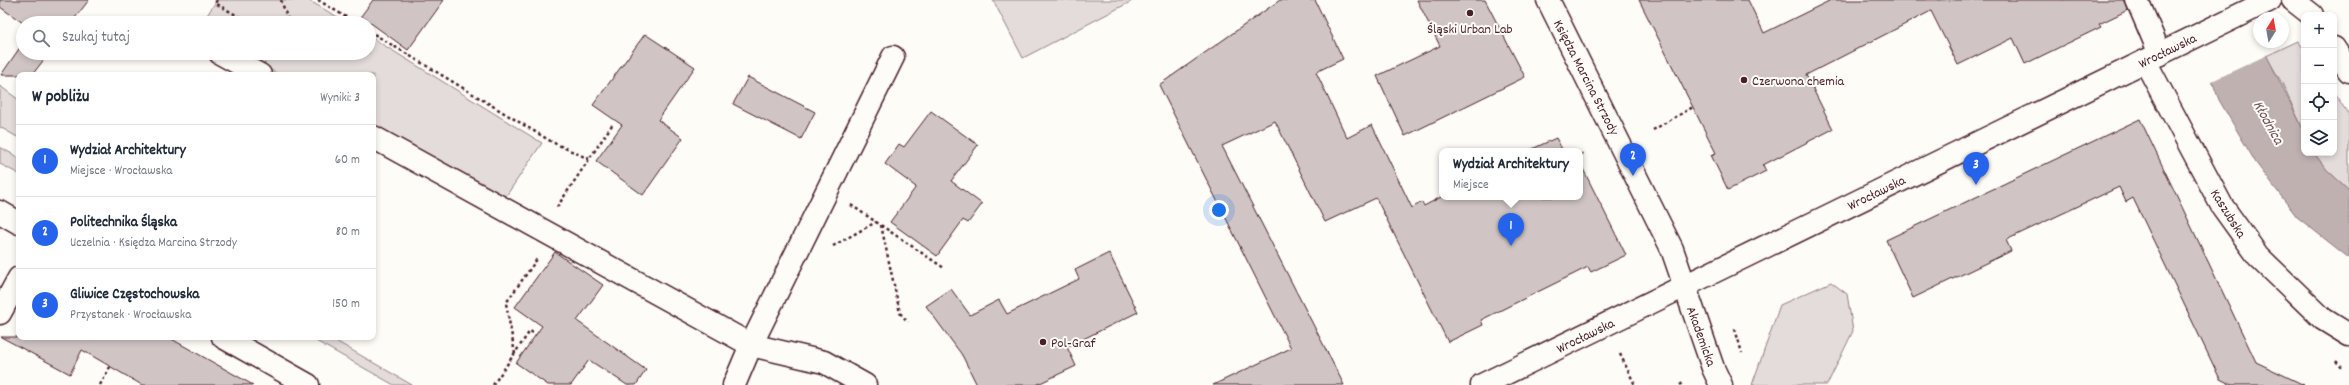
<!DOCTYPE html>
<html lang="pl">
<meta charset="utf-8">
<style>
:root{--surface:#fff;--page:#f6f6f7;--text:#1f2937;--muted:#747a83;--line:#e0e1e3;--accent:#2563eb}
body{margin:0;font-family:Dekko,sans-serif;background:var(--page);color:var(--text)}
.controls{position:absolute;right:12px;top:12px;display:grid;overflow:hidden;border-radius:8px;box-shadow:0 2px 6px #0003}
.controls button{width:36px;height:36px;display:grid;place-items:center;padding:0;border:0;border-bottom:1px solid var(--line);background:var(--surface);color:var(--text);font:20px sans-serif}
.compass{position:absolute;left:2253px;top:12px;width:36px;height:36px;border-radius:50%;background:var(--surface);box-shadow:0 2px 6px #0003;rotate:11deg}
.you{position:absolute;left:1219px;top:210px;width:14px;height:14px;margin:-10px;border:3px solid #fff;border-radius:50%;background:#1a73e8;box-shadow:0 0 0 6px #1a73e833}
.badge{display:grid;place-items:center;width:26px;height:26px;border-radius:50%;background:var(--accent);color:#fff;font-size:13px;font-weight:700}
.pin{position:absolute;translate:-50% -33px;filter:drop-shadow(0 1px 2px #0008)}
.pin::after{content:'';position:absolute;top:21px;width:14px;height:12px;background:inherit;clip-path:polygon(0 0,100% 0,50% 100%)}
.popup{position:absolute;left:1439px;top:148px;width:144px;height:52px;box-sizing:border-box;display:grid;place-content:center;border-radius:8px;background:var(--surface);filter:drop-shadow(0 1px 3px #0005);font-size:13px;white-space:nowrap;color:var(--muted)}
.popup b{font-size:15px;color:var(--text)}
.popup::after{content:'';position:absolute;left:50%;top:100%;margin-left:-8px;border:8px solid transparent;border-top-color:var(--surface)}
.list{margin:0;padding:0;list-style:none}
h2{display:flex;justify-content:space-between;align-items:center;height:52px;margin:0;padding:0 16px;font-size:17px}
h2 small{font-size:13px;font-weight:400;color:var(--muted)}
.list li{display:grid;grid-template-columns:26px 1fr auto;gap:12px;align-items:center;box-sizing:border-box;height:72px;padding:0 16px;border-top:1px solid var(--line)}
.list b{display:block;font-size:15px;white-space:nowrap}
.list p{margin:0;font-size:13px;white-space:nowrap;color:var(--muted)}
.list em{font-size:13px;font-style:normal;color:var(--muted)}
.icon{flex:none;width:22px;height:22px;fill:none;stroke:currentColor;stroke-width:2;stroke-linecap:round;stroke-linejoin:round}
.map{position:relative;flex:none;width:2349px;height:385px;overflow:hidden}
.search{position:absolute;background:var(--surface);box-shadow:0 2px 6px #0003;left:16px;top:16px;width:360px;height:44px;display:flex;align-items:center;gap:10px;box-sizing:border-box;padding:0 14px;border-radius:22px;color:var(--muted);font-size:15px}
.panel{position:absolute;background:var(--surface);box-shadow:0 2px 6px #0003;left:16px;top:72px;width:360px;height:268px;border-radius:8px}
.map>svg:first-child{display:block}
.green{fill:#e3dcda;stroke:#967e82}
.water{fill:#c0b1b1;stroke:#91777b}
.pier{fill:#fdfcf7}
.building{fill:#d0c5c4;stroke:#4a1f2b}
.lines{fill:none;stroke-linecap:round;stroke-linejoin:round}
.minor-casing{stroke:#4a1f2b;stroke-width:25}
.major-casing{stroke:#4a1f2b;stroke-width:25}
.path{stroke:#4a1f2b;stroke-width:2.5;stroke-dasharray:3 3;stroke-linecap:butt}
.minor{stroke:#fdfcf7;stroke-width:22}
.major{stroke:#fdfcf7;stroke-width:22}
.poi-dot{fill:#4a1f2b;stroke:#fdfcf7;stroke-width:1.5}
.labels{text-anchor:middle;stroke-width:4;stroke-linejoin:round;paint-order:stroke}
.poi-label{font-size:14px;fill:#4a1f2b;stroke:#fdfcf7;text-anchor:start}
.street-label{font-size:14px;fill:#4a1f2b;stroke:#fdfcf7}
.water-label{font-size:15px;font-style:italic;fill:#73525a;stroke:#fdfcf7}
</style>
<div class="map">
<svg width="2349" height="385" viewBox="0 0 2349 385">
<rect width="100%" height="100%" fill="#fdfcf7"/>
<filter id="ink" filterUnits="userSpaceOnUse"><feTurbulence type="fractalNoise" baseFrequency=".025" numOctaves="2"/><feDisplacementMap in="SourceGraphic" scale="8" xChannelSelector="R" yChannelSelector="G"/><feConvolveMatrix kernelMatrix="1 2 1 2 8 2 1 2 1" color-interpolation-filters="sRGB"/></filter>
<g filter="url(#ink)">
<g class="green">
<path d="M217,0h91l40,23h-146z"/>
<path d="M993,0h141l-111,58z"/>
<path d="M369,36l173,107 -40,59 -129,-73v-54h-93l-39,-22h128z"/>
<path d="M2298,41l6,8v82l-22,-48 -16,-27z"/>
<path d="M0,86l19,14v38l-19,-11z"/>
<path d="M2334,93l15,22v75l-22,-20 -13,-17h20z"/>
<path d="M0,147l19,11v16l-19,-10z"/>
<path d="M1831,282l16,12 6,37 -26,54h-75l28,-80z"/>
<path d="M309,337h20l83,48h-18z"/>
</g>
<path class="water" d="M2183,0l77,42 44,89v22h10l13,17 22,20v68l-52,-41 -41,-54 -37,-63z"/>
<path class="pier" d="M2181,0h64l14,35v7h3l5,13 -57,27z"/>
<g class="building">
<path d="M0,0h89l-18,23h-48l-23,-16z"/>
<path d="M373,0h71l-36,50 -47,-34z"/>
<path d="M1280,0h35l28,59 -27,13 31,66 25,-13 40,83 10,-6 2,4 17,-9h139v-34l46,92 -35,17 -3,-5 -107,53 2,5 -35,17 -72,-144 -51,24 -50,-101 -53,25 122,239h-131l78,-37 -132,-263z"/>
<path d="M1417,0h68l40,77 -120,59 -28,-60 63,-30z"/>
<path d="M1639,0h109l16,33 67,-33h294l3,10 -29,14 2,3 -76,37 -12,-26 -55,27 -27,-54 -125,64 27,54 -70,36 3,6 -38,19 -17,-35 5,-2z"/>
<path d="M645,34l50,33 -37,53 25,18 -40,57 -47,-34 26,-36 -29,-20z"/>
<path d="M23,43v10h26l-17,22h-31z"/>
<path d="M748,77l67,35 -14,27 -68,-35z"/>
<path d="M931,111l47,34 -27,36 31,23 -14,19 -5,-3 -26,36 -47,-34 26,-35 -31,-23 14,-20 5,3z"/>
<path d="M2140,119l116,243 48,23h-72l-12,-6 -87,-181 -7,4 -7,-15 -113,53 5,11 -98,47 -27,-58z"/>
<path d="M1556,138l7,13 -33,-1z"/>
<path d="M555,252l48,33 -26,36 69,49 -10,15h-9l-38,-25 -18,25h-23l-32,-22 26,-37 -27,-19z"/>
<path d="M1109,253l29,59 -71,35 9,19 -40,19h-59l-15,-30 -36,-49 25,-17 19,26 29,-15 8,14 72,-35 -4,-9z"/>
<path d="M1,337h167l85,48h-111l-60,-35 -12,24z"/>
</g>
<g class="lines">
<defs>
<g id="minor">
<path d="M1548,0l124,249 41,119 8,17"/>
<path d="M2137,0l23,54"/>
<path d="M2293,0l19,15"/>
<path d="M2334,48l15,23"/>
<path d="M220,53l40,22"/>
<path d="M2145,61l77,145 36,50 65,63 26,16"/>
<path d="M373,137l378,208 73,17 41,23"/>
<path d="M0,212l19,11"/>
<path d="M0,313l19,-35"/>
<path d="M223,337l85,48"/>
<path d="M734,385l17,-40 142,-288"/>
</g>
<path id="major" d="M1482,385l788,-385"/>
</defs>
<use href="#minor" class="minor-casing"/>
<use href="#major" class="major-casing"/>
<g class="path">
<path d="M217,0l-2,3 35,20"/>
<path d="M281,0l8,23"/>
<path d="M318,0l38,23"/>
<path d="M304,23l45,-4"/>
<path d="M369,31l183,111 37,17"/>
<path d="M1653,130l40,-23"/>
<path d="M1580,155l4,-2"/>
<path d="M851,205l93,63"/>
<path d="M557,207l55,-82"/>
<path d="M881,225l19,88 8,9"/>
<path d="M833,246l43,-24"/>
<path d="M1735,329l7,24"/>
<path d="M515,354l-9,-51 31,-44"/>
<path d="M1620,354l15,31"/>
<path d="M2336,361l7,8"/>
<path d="M100,385l10,-18"/>
<path d="M493,385l37,-54 6,4"/>
<path d="M1680,385l3,-2"/>
</g>
<use href="#minor" class="minor"/>
<use href="#major" class="major"/>
</g>
</g>
<g class="poi-dot">
<circle cx="1470" cy="13" r="4"/>
<circle cx="1744" cy="80" r="4"/>
<circle cx="1043" cy="342" r="4"/>
</g>
<g class="labels">
<g class="poi-label">
<text x="1470" y="33" text-anchor="middle">Śląski Urban Lab</text>
<text x="1752" y="85">Czerwona chemia</text>
<text x="1051" y="347">Pol-Graf</text>
</g>
<g class="street-label">
<text transform="translate(2167 50) rotate(-26)" y="5">Wrocławska</text>
<text transform="translate(1587 77) rotate(63)" y="5">Księdza Marcina Strzody</text>
<text transform="translate(1876 192) rotate(-26)" y="5">Wrocławska</text>
<text transform="translate(2229 213) rotate(58)" y="5">Kaszubska</text>
<text transform="translate(1585 335) rotate(-26)" y="5">Wrocławska</text>
<text transform="translate(1702 336) rotate(70)" y="5">Akademicka</text>
</g>
<g class="water-label">
<text transform="translate(2269 122) rotate(61)" y="5">Kłodnica</text>
</g>
</g>
</svg>
<div class="controls">
<button>+</button>
<button>−</button>
<button><svg class="icon" aria-label="locate" viewBox="0 0 24 24"><circle cx="12" cy="12" r="6"/><path d="M12 2v4M12 18v4M2 12h4M18 12h4"/></svg></button>
<button><svg class="icon" aria-label="layers" viewBox="0 0 24 24"><path d="M12 4l9 5-9 5-9-5zM3 14l9 5 9-5"/></svg></button>
</div>
<svg class="compass" viewBox="-18 -18 36 36"><path d="M0-13l5 13h-10z" fill="#e53935"/><path d="M0 13l5-13h-10z" fill="#747a83"/></svg>
<div class="you"></div>
<div class="pin badge" style="left:1511px;top:246px">1</div>
<div class="popup"><b>Wydział Architektury</b>Miejsce</div>
<div class="pin badge" style="left:1633px;top:176px">2</div>
<div class="pin badge" style="left:1976px;top:185px">3</div>
<div class="search"><svg class="icon" aria-label="search" viewBox="0 0 24 24"><circle cx="10" cy="10" r="6"/><path d="M15 15l6 6"/></svg>Szukaj tutaj</div>
<section class="panel">
<h2>W pobliżu<small>Wyniki: 3</small></h2>
<ul class="list">
<li><span class="badge">1</span><div><b>Wydział Architektury</b><p>Miejsce · Wrocławska</p></div><em>60 m</em></li>
<li><span class="badge">2</span><div><b>Politechnika Śląska</b><p>Uczelnia · Księdza Marcina Strzody</p></div><em>80 m</em></li>
<li><span class="badge">3</span><div><b>Gliwice Częstochowska</b><p>Przystanek · Wrocławska</p></div><em>150 m</em></li>
</ul>
</section>
</div>
